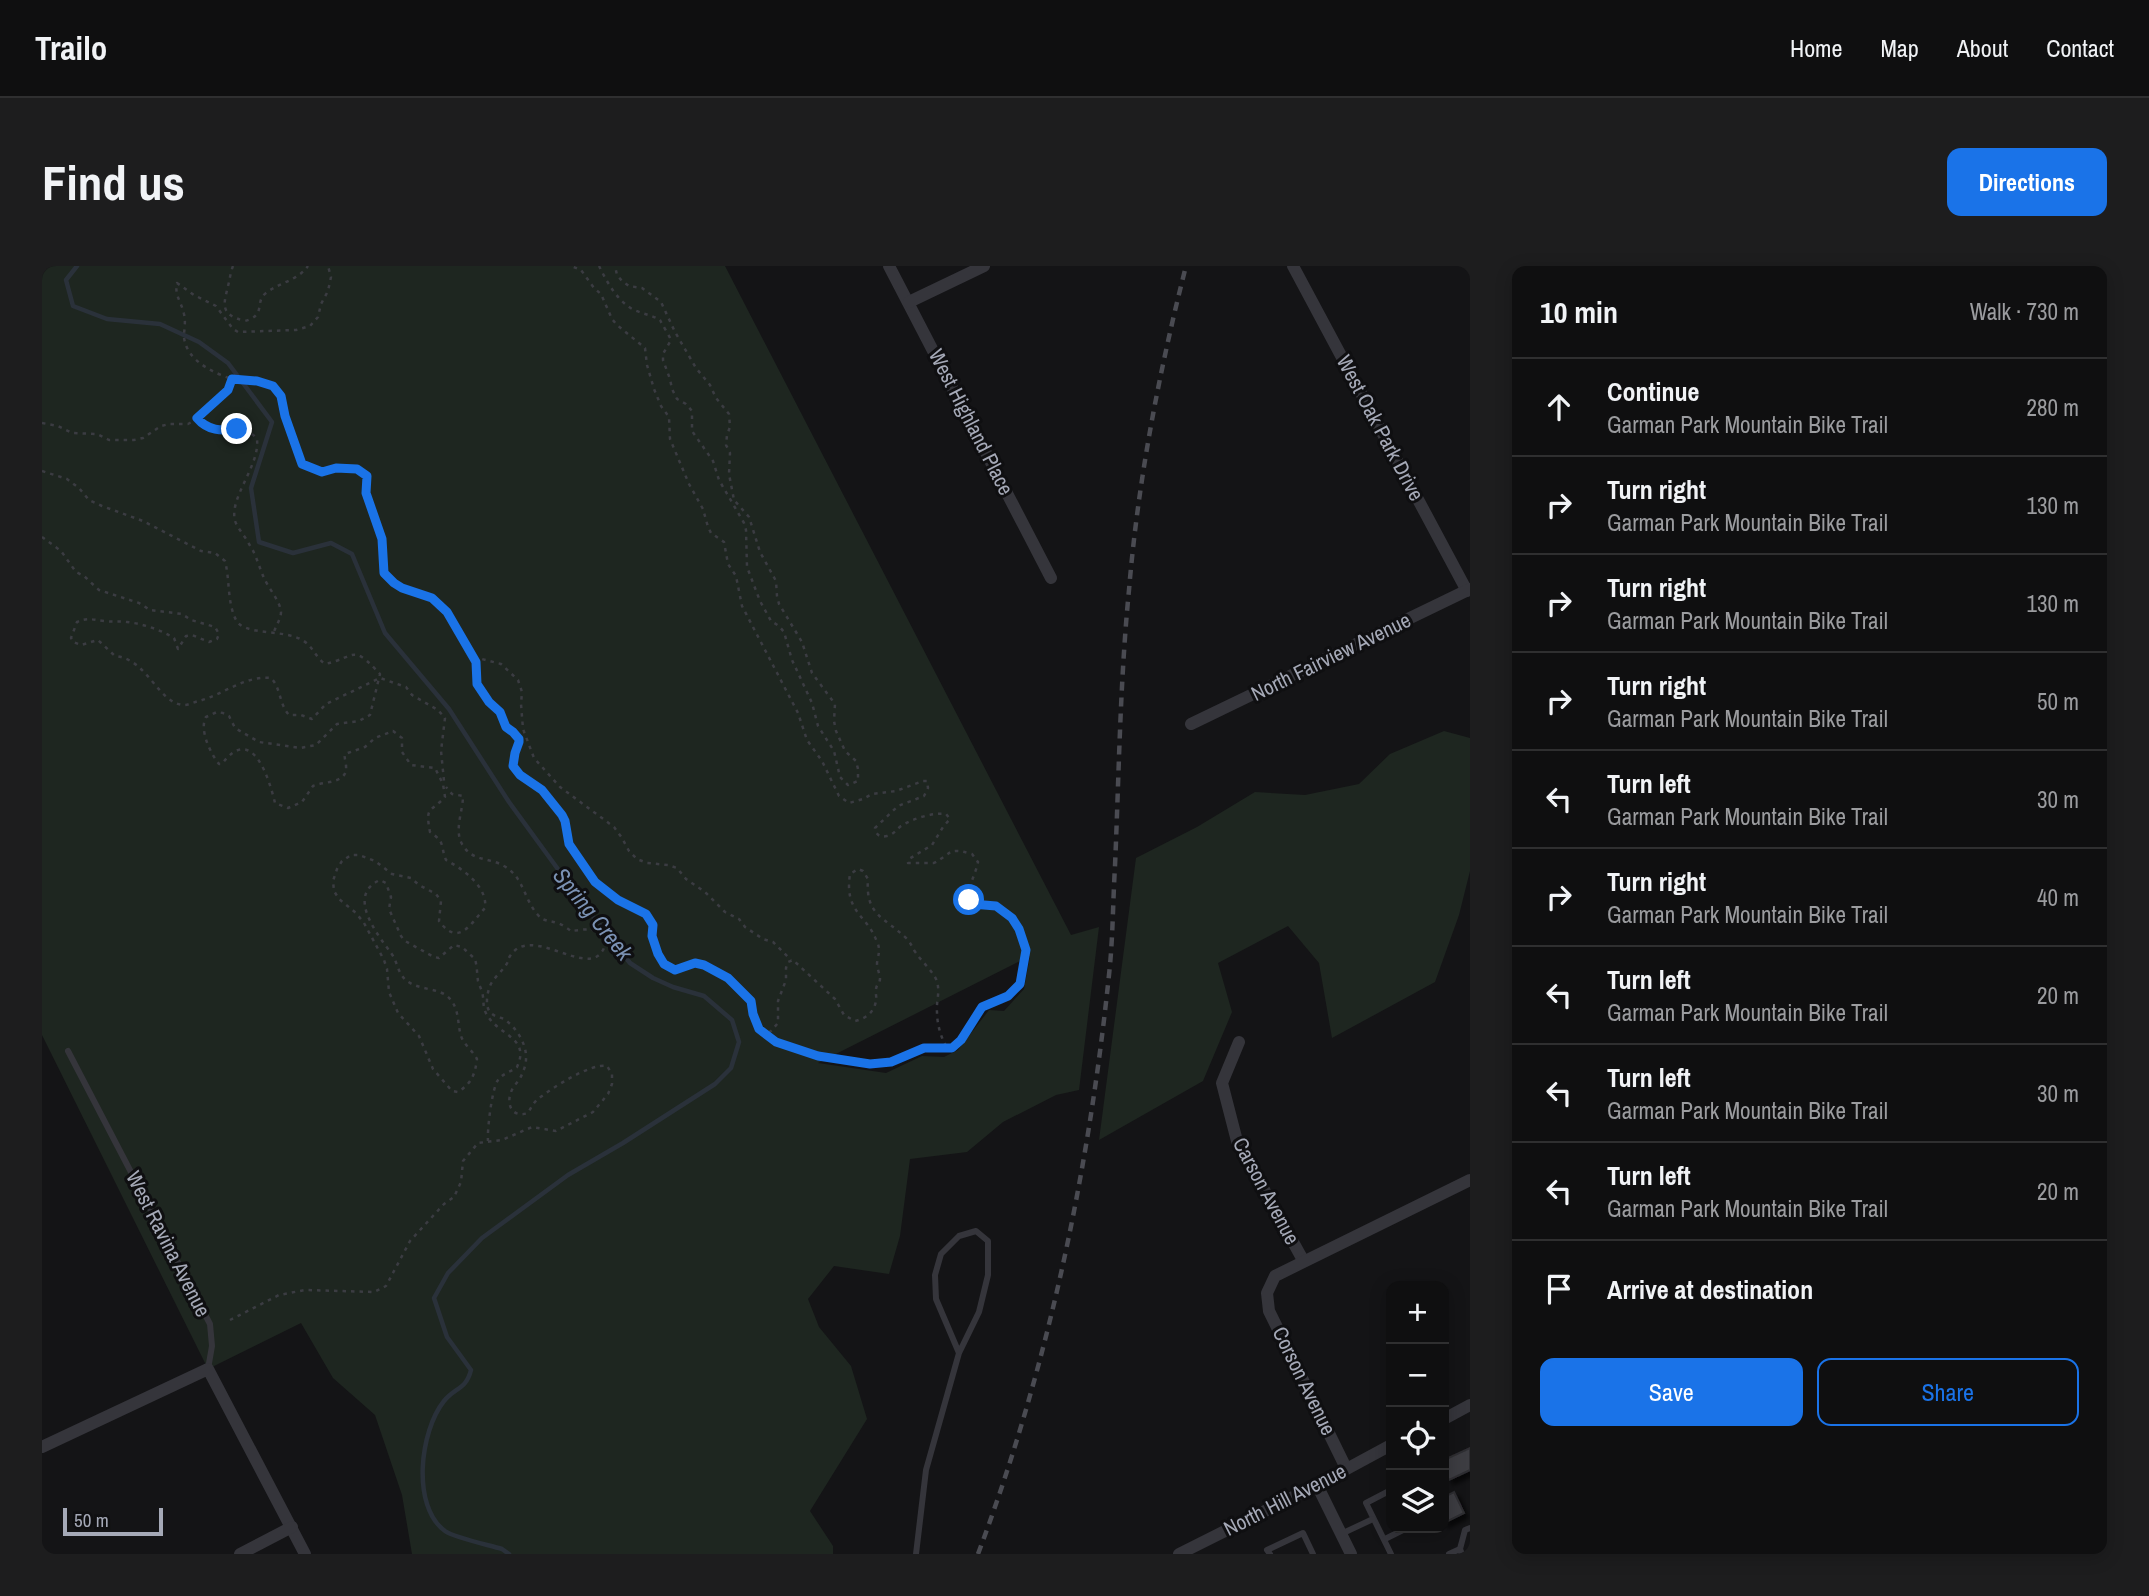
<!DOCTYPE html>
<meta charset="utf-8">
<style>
:root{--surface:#0f0f10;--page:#1d1d1e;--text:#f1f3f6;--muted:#9b9c9f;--line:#2f2f30;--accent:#1a73e8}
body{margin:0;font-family:"Archivo Narrow",sans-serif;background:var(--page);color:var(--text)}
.controls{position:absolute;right:21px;bottom:21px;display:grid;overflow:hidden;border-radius:14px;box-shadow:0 4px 18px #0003}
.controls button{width:63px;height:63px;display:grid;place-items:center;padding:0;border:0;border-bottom:2px solid var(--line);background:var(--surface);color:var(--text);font:35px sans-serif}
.scale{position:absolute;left:21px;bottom:18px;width:100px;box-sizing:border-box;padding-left:7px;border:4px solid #a5a9b7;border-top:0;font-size:19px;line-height:24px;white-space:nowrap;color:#a5a9b7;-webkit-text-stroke:5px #0f0f11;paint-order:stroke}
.stop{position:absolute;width:21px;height:21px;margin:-16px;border:5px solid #1a73e8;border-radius:50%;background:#fff}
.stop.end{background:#1a73e8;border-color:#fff;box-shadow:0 2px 7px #0008}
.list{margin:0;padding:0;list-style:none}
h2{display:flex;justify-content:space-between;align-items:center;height:91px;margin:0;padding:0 28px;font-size:30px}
h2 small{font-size:23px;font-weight:400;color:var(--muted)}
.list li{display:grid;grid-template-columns:46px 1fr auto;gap:21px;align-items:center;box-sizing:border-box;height:98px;padding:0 28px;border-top:2px solid var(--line)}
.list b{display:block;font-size:26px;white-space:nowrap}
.list p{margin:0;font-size:23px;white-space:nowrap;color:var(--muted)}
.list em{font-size:23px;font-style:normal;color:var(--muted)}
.actions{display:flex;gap:14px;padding:21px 28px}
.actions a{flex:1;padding:16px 0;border:2px solid var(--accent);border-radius:14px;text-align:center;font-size:24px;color:var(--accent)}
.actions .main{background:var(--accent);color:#fff}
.icon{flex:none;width:38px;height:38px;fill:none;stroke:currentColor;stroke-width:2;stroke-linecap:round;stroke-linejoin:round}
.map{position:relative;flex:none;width:1428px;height:1288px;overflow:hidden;border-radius:14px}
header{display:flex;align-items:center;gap:42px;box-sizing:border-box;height:98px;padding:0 35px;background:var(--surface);border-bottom:2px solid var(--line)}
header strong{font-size:33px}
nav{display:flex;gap:38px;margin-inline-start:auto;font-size:24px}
.intro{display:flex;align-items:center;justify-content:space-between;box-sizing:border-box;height:168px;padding:0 42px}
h1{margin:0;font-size:49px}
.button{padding:18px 32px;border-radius:14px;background:var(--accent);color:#fff;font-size:24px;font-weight:700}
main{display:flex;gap:42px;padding:0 42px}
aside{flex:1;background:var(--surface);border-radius:14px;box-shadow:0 4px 18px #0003}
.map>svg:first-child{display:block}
.green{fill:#1e2620;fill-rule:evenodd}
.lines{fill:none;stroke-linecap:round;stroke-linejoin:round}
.stream{stroke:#2a313a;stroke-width:4.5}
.building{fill:#3e3e43;stroke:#2f2e32;stroke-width:2;filter:url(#shadow)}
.path{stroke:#3b3c42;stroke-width:2.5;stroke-dasharray:3.5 5;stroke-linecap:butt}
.lane{stroke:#35353b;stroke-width:6}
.street{stroke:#35353b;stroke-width:12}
.rail{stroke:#4a4b52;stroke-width:4.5;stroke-dasharray:9 7;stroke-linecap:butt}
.route{stroke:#1a73e8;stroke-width:9}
.labels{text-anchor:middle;stroke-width:6;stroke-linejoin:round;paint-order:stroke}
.street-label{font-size:21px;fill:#a5a9b7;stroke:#0f0f11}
.water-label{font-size:23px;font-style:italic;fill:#7b92b4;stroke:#0f0f11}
</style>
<header>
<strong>Trailo</strong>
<nav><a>Home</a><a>Map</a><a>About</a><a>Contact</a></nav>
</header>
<div class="intro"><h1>Find us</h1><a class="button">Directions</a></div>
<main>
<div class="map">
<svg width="1428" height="1288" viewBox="0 0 1428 1288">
<defs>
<filter id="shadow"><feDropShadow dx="4.5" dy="4.5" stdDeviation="2" flood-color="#0009"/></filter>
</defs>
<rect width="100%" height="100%" fill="#141416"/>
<g class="green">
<path d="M0,0h683l346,669 28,-8 -20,163 -23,5 -53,27 -36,30 -57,7 -10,77 -11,38 -55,-8 -26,33 11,28 32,39 16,53 -57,92 23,35v8h-421l-10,-59 -27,-80 -42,-37 -32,-55 -93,46 -166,-334zM988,690l-6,33 -20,22 -15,-1 -31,40 -14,7 -22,-1 -36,17 -68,-10z"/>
<path d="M1402,465l26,7v133l-11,44 -24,67 -103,56 -13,-75 -31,-37 -70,37 14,49 -29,69 -104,59 37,-282 61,-31 58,-35 50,3 54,-11 31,-30z"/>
</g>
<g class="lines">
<path class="stream" d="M35,0l-11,14 7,26 34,13 53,5 39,18 29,21 44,59 -21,66 8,54 34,11 38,-10 21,11 33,79 64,76 60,93 78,107 43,54 23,15 20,9 31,9 28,24 7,22 -8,26 -16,16 -92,59 -55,32 -86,63 -34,35 -14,25 13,39 24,33c-5,20 -16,17 -27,31 -24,30 -33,105 1,130 10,7 44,14 57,18l7,5"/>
</g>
<g class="building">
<path d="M1428,1182v22l-21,10 -5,-11v-9z"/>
<path d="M1412,1226l10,21 -20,10v-26z"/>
</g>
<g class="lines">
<g class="path">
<path d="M191,0c-2,5 -3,11 -4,16 -5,22 -11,32 16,39 22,-6 9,-19 21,-28 14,-11 31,-12 42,-27"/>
<path d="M557,0c8,16 18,35 35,44 9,4 18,5 26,10 3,6 9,15 11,20l-8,14v6l7,19 2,10 5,10 9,5 6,7v20l21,30 6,19 25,43 2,7 1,37 13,34 11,20 8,5 5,6 8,28 20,43 6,23 16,25 6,26 8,8 10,-4v-12l-2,-8 -11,-10 -9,-20 -2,-10 1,-17 -23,-31 -10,-31 -23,-38 -2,-8 -1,-15 -16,-29 -11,-35 -15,-17 -5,-26 1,-21 -4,-8 1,-10 3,-8 -1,-13 -13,-16 -6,-13 -14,-17 -21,-36 -14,-30 -19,-14 -13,-2 -7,-5 -5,-6 -2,-9"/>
<path d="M190,113c13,1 28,0 39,7 13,7 11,23 15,35 5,14 10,30 16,43l20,8c17,-4 30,-8 45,4l-1,17 16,46 2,34 10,11 16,8 15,3 17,11 34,56 1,22 12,18 14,14 3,11 12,12 1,3 -4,11 -2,13 2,4 5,5 22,15 20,25 3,6 4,23 26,38 23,18 22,9 12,11 1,5 -1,11 6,18 6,10 11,6c8,-2 15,-6 22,-6 14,-1 49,26 54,38 4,8 4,18 8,27l8,4 4,-2 7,-8v-22l8,-21v-12l2,-6 5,-2 42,39 9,16 11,6c10,-2 20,-9 21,-21 1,-3 -1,-7 0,-11 1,-6 3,-3 4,-10 0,-5 -3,-10 -3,-16 1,-8 4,-13 0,-21 -10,-28 -33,-29 -27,-68l8,-5 5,2 5,8c-3,37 17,38 39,60 4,4 5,9 9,14 6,9 15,16 20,26 5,12 0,21 1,33 0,12 4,27 11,37l4,-1 9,-8 21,-33 26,-11 7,-6 5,-6 6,-34 -2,-10 -12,-22 -16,-12 -24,-2c-8,-14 3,-26 6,-42l-6,-8c-25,-7 -19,-1 -38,9h-26l1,-4 23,-14 11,-18 7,-8 -4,-5c-13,-2 -34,5 -45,12 -5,4 -8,9 -14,10 -8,2 -11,-2 -12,-8l23,-22 26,-10 4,-8 -1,-7h-4l-27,10 -24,3 -9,5 -14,4 -10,-7 -17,-35 -15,-21 -9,-27 -56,-107 -6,-30 -8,-12 -4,-22 -13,-9 -3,-6 -5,-18 -14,-25 -19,-45 -1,-22 -8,-11 -7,-17 -7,-24 -2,-17 -28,-23 -5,-6 -11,-25 -7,-6 -13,-18 -10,-4"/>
<path d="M155,152c20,24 43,-1 60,21 3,27 -28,58 -22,82 3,8 10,15 14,23 7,10 10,23 15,34 5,11 16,23 17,34 0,7 -5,13 -7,20"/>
<path d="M0,157l16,3 14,7 25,1 12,6h25l9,-2 18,-12 8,-2h19l7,-4 32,-30 5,-11c-19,-6 -46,-19 -48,-42 0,-8 2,-15 0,-23 -2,-11 -10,-19 -7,-31l17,12 22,11 17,23 5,3 58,-2 14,-4 8,-9 3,-13 7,-13 3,-14 -3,-11"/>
<path d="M0,205l25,8 12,9 10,12 13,6 41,15 58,30 14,2 10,8c5,19 2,41 11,59 8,16 48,9 66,20 11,6 13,17 23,24 32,-7 26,-21 55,10l-10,41 -11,6 -22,3 -21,21 -16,3 -41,-6 -24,-14 -6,-12 -6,-3 -6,-1 -11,5c-7,12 4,36 13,47h3c30,-41 47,14 53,39l13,5 14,-6 11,-16c11,-5 35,-2 33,-20 0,-4 -2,-8 -1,-12l20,-7 10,-9 18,-7 9,7v14l9,13 24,3 8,16 2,13c-15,16 -20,9 -15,35 16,11 10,13 16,28 17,9 42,27 39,48 -14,15 -26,40 -46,13l2,-20 -5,-7 -17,-9 -8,-7 -19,-4 -17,-13 -16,-6h-8l-9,6 -5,8 -4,12 1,10 5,8 17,14 8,10 20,37 3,9 2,23 9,21 21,23 14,33 19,22 6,1c14,-9 17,-18 19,-33 -4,-8 -13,-14 -16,-23 -4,-13 -1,-29 -14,-40 -10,-8 -28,-6 -40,-15 -10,-8 -9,-19 -16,-28 -14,-19 -45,-58 -11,-73l6,3 5,14 -2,12 12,27 4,5 29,16 5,1 15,-13 8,2 13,12c2,7 2,14 3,22 1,4 3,7 4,11 3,11 -1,15 7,26 13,18 41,21 28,49 -6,5 -14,6 -19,13 -6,8 -11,50 -10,61"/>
<path d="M0,271l19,14 15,21 8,4 15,14 40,13 11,7 32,4 9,6 24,7 4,7 -2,5 -8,3 -17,-7 -6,1 -8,13 -4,-11c-15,-9 -31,-14 -47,-16 -8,-1 -15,0 -23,-1 -11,-1 -16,-4 -27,1l-6,16 2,4 8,3 17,-5 17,16c33,3 43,48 69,49 5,0 10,-3 15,-4 23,-6 47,-26 72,-23 10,10 8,26 18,37h12l11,4 14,-15 54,-26 26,9 6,8 26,15 7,8 -4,33 3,30"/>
<path d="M432,391l27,7 17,16 4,12 -1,12 2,25 11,29 26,29 54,40 8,11 7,13 8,8 10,4 21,2 9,3 9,11 19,13 20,20 14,7 6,8 18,12 10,3 18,18"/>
<path d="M722,767l12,9 42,14 52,8 21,-2 33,-14 24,1"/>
<path d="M188,1054l49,-25 26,-5 69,2 12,-6 24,-45 34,-37 10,-7 7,-15 2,-21 15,-18 24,-3 30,-13 24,4 37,-19 15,-18 4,-10v-10l-5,-8c-17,-3 -55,22 -69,33 -5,4 -7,9 -10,14 -18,6 -23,-12 -15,-25 3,-5 7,-8 9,-14 2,-4 4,-10 4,-15 1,-15 -10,-32 -22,-40 -5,-2 -11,-3 -14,-7 -6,-7 -2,-24 2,-30 4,-6 10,-11 14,-17 5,-8 -1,-1 4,-9 21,-33 77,23 93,-6 2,-3 1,-8 1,-10 -5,-15 -21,-10 -33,-9 -4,-3 -9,-7 -14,-8 -8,-3 -13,-1 -19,-8 -14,-15 -14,-38 -34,-49 -15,-9 -32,-4 -42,-22 -8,-14 1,-33 1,-48l-11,-2 -6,-7"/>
</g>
<g class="lane">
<path d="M26,785l142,273 2,22 -4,23"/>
<path d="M1349,1224l-25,13 25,51"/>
<path d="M1299,1268l32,-15"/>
<path d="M1343,1273l22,-11"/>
<path d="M1418,1283l5,-19 5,-2"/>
<path d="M874,1288l10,-84 33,-117 20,-41 9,-37v-34l-12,-10 -17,5 -18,18 -6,21 1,24 23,54"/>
<path d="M1228,1288l-3,-4 36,-17 10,21"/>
<path d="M1407,1288l11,-5 2,5"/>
</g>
<g class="street">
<path d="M847,0l162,312"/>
<path d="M1251,0l174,325"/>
<path d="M867,36l75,-36"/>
<path d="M1149,458l279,-135"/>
<path d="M1197,776l-17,41 15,58 66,119"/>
<path d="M1402,1153l26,-14"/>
<path d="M0,1181l166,-78 97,185"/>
<path d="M1304,1202l-77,-157 -2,-18 8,-17 195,-96"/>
<path d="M1275,1219l34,69"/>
<path d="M198,1288l52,-27"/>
<path d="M1137,1288l138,-69 74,-40"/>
</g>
<path class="rail" d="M936,1288c71,-189 112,-389 132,-589 3,-33 3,-66 5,-99 4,-92 5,-185 14,-276 9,-109 30,-218 57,-324"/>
</g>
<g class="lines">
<path class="route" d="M195,163c-16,2 -29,2 -40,-11l31,-28 4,-11 25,2 16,5 8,10 4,20 17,48 20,8 14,-4 21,1 10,7 -1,17 16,46 2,34 10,10 8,5 30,10 15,14 29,50 1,22 12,18 11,10 6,15 7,5 6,7v3l-4,11 -2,13 7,9 22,15 20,25 3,6 4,23 26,38 23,18 28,14 7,11 -1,11 6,18 6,10 11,6 20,-7 9,2 24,13 23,23 2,13 6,15 17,13 42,14 52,8 21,-2 33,-14h28l9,-8 21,-33 26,-11 12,-12 6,-34 -7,-21 -7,-11 -16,-12 -24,-2 -3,-4"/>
</g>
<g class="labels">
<g class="street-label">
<text transform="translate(929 156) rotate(63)" y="7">West Highland Place</text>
<text transform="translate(1338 162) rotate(62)" y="7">West Oak Park Drive</text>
<text transform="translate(1289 391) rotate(-26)" y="7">North Fairview Avenue</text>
<text transform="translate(1224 925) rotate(62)" y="7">Carson Avenue</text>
<text transform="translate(126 978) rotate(63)" y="7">West Ravina Avenue</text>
<text transform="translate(1262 1115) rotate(64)" y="7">Corson Avenue</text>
<text transform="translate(1243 1234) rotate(-27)" y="7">North Hill Avenue</text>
</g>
<g class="water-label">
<text transform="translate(551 648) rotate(51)" y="8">Spring Creek</text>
</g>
</g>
</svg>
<div class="controls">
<button>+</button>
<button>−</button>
<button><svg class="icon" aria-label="locate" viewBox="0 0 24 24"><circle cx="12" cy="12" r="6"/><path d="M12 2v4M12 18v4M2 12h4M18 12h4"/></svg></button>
<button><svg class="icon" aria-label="layers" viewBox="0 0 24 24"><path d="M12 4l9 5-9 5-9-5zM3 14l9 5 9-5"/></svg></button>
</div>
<div class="scale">50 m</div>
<div class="stop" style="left:927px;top:634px"></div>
<div class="stop end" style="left:195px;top:163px"></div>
</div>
<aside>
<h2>10 min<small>Walk · 730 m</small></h2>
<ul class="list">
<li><svg class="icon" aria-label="ahead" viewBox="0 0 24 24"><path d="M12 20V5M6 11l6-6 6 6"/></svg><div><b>Continue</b><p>Garman Park Mountain Bike Trail</p></div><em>280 m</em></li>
<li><svg class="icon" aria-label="right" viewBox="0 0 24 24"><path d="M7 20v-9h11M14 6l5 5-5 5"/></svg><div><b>Turn right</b><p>Garman Park Mountain Bike Trail</p></div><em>130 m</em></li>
<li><svg class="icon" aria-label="right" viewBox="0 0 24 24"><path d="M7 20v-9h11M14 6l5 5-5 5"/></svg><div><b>Turn right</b><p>Garman Park Mountain Bike Trail</p></div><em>130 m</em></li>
<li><svg class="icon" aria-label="right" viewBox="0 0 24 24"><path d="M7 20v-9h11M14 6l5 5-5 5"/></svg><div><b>Turn right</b><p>Garman Park Mountain Bike Trail</p></div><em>50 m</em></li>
<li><svg class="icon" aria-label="left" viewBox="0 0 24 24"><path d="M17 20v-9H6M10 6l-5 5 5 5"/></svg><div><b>Turn left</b><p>Garman Park Mountain Bike Trail</p></div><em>30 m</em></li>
<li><svg class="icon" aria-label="right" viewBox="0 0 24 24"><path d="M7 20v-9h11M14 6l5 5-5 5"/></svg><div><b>Turn right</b><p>Garman Park Mountain Bike Trail</p></div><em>40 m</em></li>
<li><svg class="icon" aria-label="left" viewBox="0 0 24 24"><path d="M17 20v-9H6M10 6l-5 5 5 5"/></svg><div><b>Turn left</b><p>Garman Park Mountain Bike Trail</p></div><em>20 m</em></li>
<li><svg class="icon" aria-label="left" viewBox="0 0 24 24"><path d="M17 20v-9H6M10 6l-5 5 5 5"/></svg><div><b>Turn left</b><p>Garman Park Mountain Bike Trail</p></div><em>30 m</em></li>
<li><svg class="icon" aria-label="left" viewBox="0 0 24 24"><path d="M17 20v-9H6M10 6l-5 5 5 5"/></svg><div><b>Turn left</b><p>Garman Park Mountain Bike Trail</p></div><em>20 m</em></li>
<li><svg class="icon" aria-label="arrive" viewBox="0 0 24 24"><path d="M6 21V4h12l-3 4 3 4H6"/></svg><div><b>Arrive at destination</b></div></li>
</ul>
<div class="actions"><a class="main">Save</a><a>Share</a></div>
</aside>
</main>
